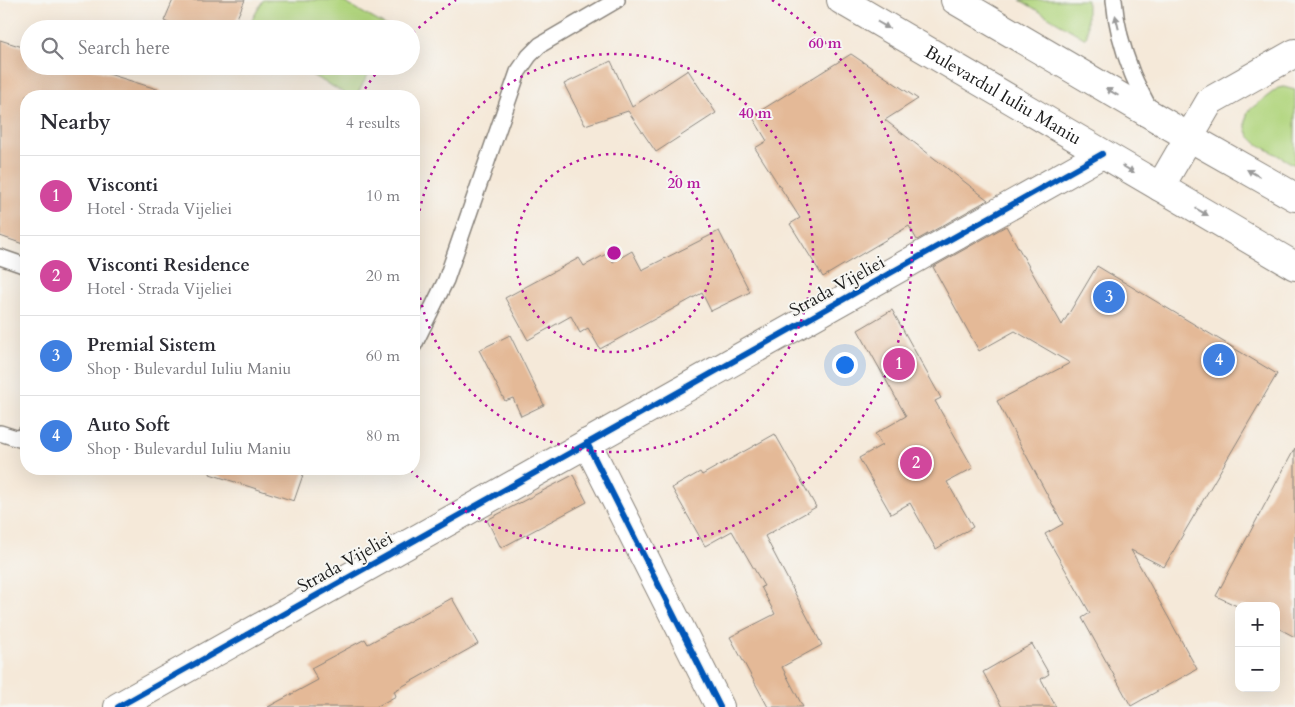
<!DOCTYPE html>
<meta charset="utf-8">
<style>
:root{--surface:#fff;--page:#f2f2f3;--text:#2b2b33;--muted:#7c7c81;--line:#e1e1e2;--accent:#b5179e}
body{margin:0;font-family:Cardo,serif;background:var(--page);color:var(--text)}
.controls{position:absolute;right:15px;bottom:15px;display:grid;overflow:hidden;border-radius:10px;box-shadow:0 5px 20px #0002}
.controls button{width:45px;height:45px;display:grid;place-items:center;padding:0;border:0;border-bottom:1px solid var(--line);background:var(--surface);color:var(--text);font:25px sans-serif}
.you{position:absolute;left:844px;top:364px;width:18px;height:18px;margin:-12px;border:4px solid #fff;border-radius:50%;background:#1a73e8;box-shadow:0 0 0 8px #1a73e833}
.badge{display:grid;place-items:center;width:32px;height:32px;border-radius:50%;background:var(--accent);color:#fff;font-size:16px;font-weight:700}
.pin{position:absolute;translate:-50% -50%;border:2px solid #fff;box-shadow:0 1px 5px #0006}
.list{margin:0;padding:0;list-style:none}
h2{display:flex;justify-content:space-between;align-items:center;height:65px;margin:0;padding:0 20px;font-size:21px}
h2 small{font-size:16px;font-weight:400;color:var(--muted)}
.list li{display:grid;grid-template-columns:32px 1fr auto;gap:15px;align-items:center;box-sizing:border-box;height:80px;padding:0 20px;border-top:1px solid var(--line)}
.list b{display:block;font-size:19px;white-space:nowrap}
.list p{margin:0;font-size:16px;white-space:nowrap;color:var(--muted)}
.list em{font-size:16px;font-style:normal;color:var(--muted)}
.icon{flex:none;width:28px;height:28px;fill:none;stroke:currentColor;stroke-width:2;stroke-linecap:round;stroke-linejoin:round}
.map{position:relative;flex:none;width:1295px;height:707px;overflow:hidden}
.search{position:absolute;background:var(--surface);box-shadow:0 5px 20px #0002;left:20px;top:20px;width:400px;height:55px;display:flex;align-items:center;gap:12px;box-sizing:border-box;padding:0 18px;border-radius:28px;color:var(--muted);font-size:19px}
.panel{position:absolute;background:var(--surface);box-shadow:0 5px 20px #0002;left:20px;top:90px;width:400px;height:385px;border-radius:20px}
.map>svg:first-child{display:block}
.green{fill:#b1d57e;stroke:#66784d}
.building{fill:#e4b997}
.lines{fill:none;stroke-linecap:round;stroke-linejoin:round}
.lane-casing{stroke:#88827a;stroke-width:18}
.street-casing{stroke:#88827a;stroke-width:30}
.primary-casing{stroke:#88827a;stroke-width:30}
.lane{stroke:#fff;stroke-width:15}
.street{stroke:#fff;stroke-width:28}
.primary{stroke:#fff;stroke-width:28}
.cycleway-casing{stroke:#f6f6f2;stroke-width:9}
.cycleway{stroke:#0057b8;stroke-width:6}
.oneway{fill:#999}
.ring{fill:none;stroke:#b5179e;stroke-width:2.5;stroke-dasharray:2.5 5}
.labels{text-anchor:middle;stroke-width:4;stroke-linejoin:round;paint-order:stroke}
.street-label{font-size:18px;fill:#1c1c1c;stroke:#f6f6f2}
.centre{fill:#b5179e;stroke:#f6f6f2;stroke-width:2.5}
.ring-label{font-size:15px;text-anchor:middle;font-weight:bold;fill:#b5179e;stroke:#f6f6f2;stroke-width:4;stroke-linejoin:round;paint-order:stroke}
</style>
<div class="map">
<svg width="1295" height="707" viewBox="0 0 1295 707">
<rect width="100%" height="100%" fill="#f6f6f2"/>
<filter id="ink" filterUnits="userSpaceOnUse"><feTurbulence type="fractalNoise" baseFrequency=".02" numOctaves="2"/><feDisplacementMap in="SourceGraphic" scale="10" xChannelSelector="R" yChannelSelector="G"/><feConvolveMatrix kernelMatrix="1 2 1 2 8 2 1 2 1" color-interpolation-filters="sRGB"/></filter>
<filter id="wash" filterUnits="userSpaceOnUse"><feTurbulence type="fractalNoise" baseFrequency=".0096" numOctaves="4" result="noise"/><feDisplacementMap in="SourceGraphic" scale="20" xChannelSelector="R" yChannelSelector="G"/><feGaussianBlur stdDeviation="1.12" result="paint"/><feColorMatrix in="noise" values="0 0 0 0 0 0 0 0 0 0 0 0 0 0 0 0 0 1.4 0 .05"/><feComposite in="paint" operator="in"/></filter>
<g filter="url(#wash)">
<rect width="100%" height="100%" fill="#f5e9d9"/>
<g class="green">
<path d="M263,0h77l52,29h-145z"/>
<path d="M1020,0h67v36l-2,2h-1z"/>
<path d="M295,66h78l-17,30h-6z"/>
<path d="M1284,87l11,3v75l-39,-22 -7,-7 -3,-8v-9l2,-8 30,-23z"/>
</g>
<g id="blocks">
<g class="building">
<path d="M173,0h72l-13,29h-50l-18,-8z"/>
<path d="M0,40l29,9v17h54l77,24 -1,6h-133v149l-26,-9z"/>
<path d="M851,54l67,45 -33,21 103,80 -71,40 -8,-14 -86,51 -33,-53 10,-6 -45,-70 12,-7 -15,-25z"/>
<path d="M611,61l21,46 56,-37 28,43 -60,39 -28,-41 -43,14 -21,-41z"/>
<path d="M1006,226l56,99 35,-59 180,108 -113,193 -33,-17 66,119 -66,37 -49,-88 8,-5 -45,-79 18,-10 -66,-123 73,-38 -55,-32 -36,20 -46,-84z"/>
<path d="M719,231l31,61 -39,19 -9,-18 -102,56 -12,-21 -8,5 -9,-17 -43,24 -23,-42 74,-40 5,8 24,-13 5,9 19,-11 10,19z"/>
<path d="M892,310l49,88 -6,3 38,67 -26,14 26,45 -37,22 -26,-46 -19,11 -32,-56 23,-13 -7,-11 31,-18 -48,-86z"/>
<path d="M510,335l34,70 -23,11 -8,-18 -8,3 -26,-51z"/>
<path d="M775,434l41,73 -51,29 57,109 -40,22 21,40h-35l-38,-70 45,-23 -14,-27 3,-1 -32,-55 -27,15 -33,-58 28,-16 2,3z"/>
<path d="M1295,448v189l-19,-10v-21h-37v1l-23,-11z"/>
<path d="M211,469h94l-11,32 -84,-27z"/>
<path d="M573,475l14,27 -86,46 -14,-28z"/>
<path d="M452,598l26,46 -84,47 2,5 -20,11h-108l50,-27 -7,-12 54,-29 3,5z"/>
<path d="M1032,644l17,30 -8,5 15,28h-54l-19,-35z"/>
</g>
</g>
</g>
<g filter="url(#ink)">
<use href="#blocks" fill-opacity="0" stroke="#88827a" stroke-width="1"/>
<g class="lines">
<defs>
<g id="lane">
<path d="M1114,0c2,25 9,50 18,73 5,13 13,26 19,39"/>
<path d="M0,257l26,9"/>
<path d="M414,345l32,-65 72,-208 11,-16 11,-11 77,-45"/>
<path d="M0,433l19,6 7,-6"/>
</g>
<g id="street">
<path d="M1189,137l21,-36 85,-48"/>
<path d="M587,443l133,264"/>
<path d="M118,707l984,-553"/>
</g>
<g id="primary">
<path id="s1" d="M841,0l454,266"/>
<path d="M955,0l234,137 106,60"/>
<path d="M1160,187l29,-50"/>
</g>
</defs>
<use href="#lane" class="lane-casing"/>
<use href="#street" class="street-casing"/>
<use href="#primary" class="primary-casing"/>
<use href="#lane" class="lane"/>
<use href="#street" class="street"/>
<use href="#primary" class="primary"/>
<defs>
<g id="cycleway">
<path d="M587,443l133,264"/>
<path d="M118,707l984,-553"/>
</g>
</defs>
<use href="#cycleway" class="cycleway-casing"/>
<use href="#cycleway" class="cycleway"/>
</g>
<defs><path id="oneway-solid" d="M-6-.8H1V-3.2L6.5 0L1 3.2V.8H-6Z" transform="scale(1.25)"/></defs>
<g class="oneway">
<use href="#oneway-solid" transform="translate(1117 22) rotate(-103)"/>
<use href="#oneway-solid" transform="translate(883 25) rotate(30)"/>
<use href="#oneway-solid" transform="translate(1112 92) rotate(-150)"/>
<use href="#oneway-solid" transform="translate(1128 169) rotate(30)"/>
<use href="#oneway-solid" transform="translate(1253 173) rotate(-150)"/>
<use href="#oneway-solid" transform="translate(1202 212) rotate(30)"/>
</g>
</g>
<g class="ring">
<circle cx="614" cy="253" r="99"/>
<circle cx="614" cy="253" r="199"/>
<path d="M361 95A298 298 0 0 1 381 67M413 33A298 298 0 0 1 456 0M772 0A298 298 0 1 1 409 469"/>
</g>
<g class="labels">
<g class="street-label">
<text dy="6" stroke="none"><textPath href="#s1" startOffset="188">Bulevardul Iuliu Maniu</textPath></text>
<text transform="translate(837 286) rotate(-29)" y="6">Strada Vijeliei</text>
<text transform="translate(345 562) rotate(-29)" y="6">Strada Vijeliei</text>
</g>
</g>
<circle cx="614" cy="253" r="8" class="centre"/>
<g class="ring-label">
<text x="825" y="48">60 m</text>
<text x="755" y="118">40 m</text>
<text x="684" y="188">20 m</text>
</g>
</svg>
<div class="controls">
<button>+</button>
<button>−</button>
</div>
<div class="you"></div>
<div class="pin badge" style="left:899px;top:364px;background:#d1479c">1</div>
<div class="pin badge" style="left:916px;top:463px;background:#d1479c">2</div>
<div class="pin badge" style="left:1109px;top:297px;background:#3f7fe0">3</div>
<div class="pin badge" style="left:1219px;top:360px;background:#3f7fe0">4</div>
<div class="search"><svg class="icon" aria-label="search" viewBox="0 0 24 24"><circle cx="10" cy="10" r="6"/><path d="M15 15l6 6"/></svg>Search here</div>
<section class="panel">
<h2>Nearby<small>4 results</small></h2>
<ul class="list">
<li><span class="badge" style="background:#d1479c">1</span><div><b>Visconti</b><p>Hotel · Strada Vijeliei</p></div><em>10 m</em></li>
<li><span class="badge" style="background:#d1479c">2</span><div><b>Visconti Residence</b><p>Hotel · Strada Vijeliei</p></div><em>20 m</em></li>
<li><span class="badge" style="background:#3f7fe0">3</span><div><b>Premial Sistem</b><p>Shop · Bulevardul Iuliu Maniu</p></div><em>60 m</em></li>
<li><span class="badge" style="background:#3f7fe0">4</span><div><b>Auto Soft</b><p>Shop · Bulevardul Iuliu Maniu</p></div><em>80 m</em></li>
</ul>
</section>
</div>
